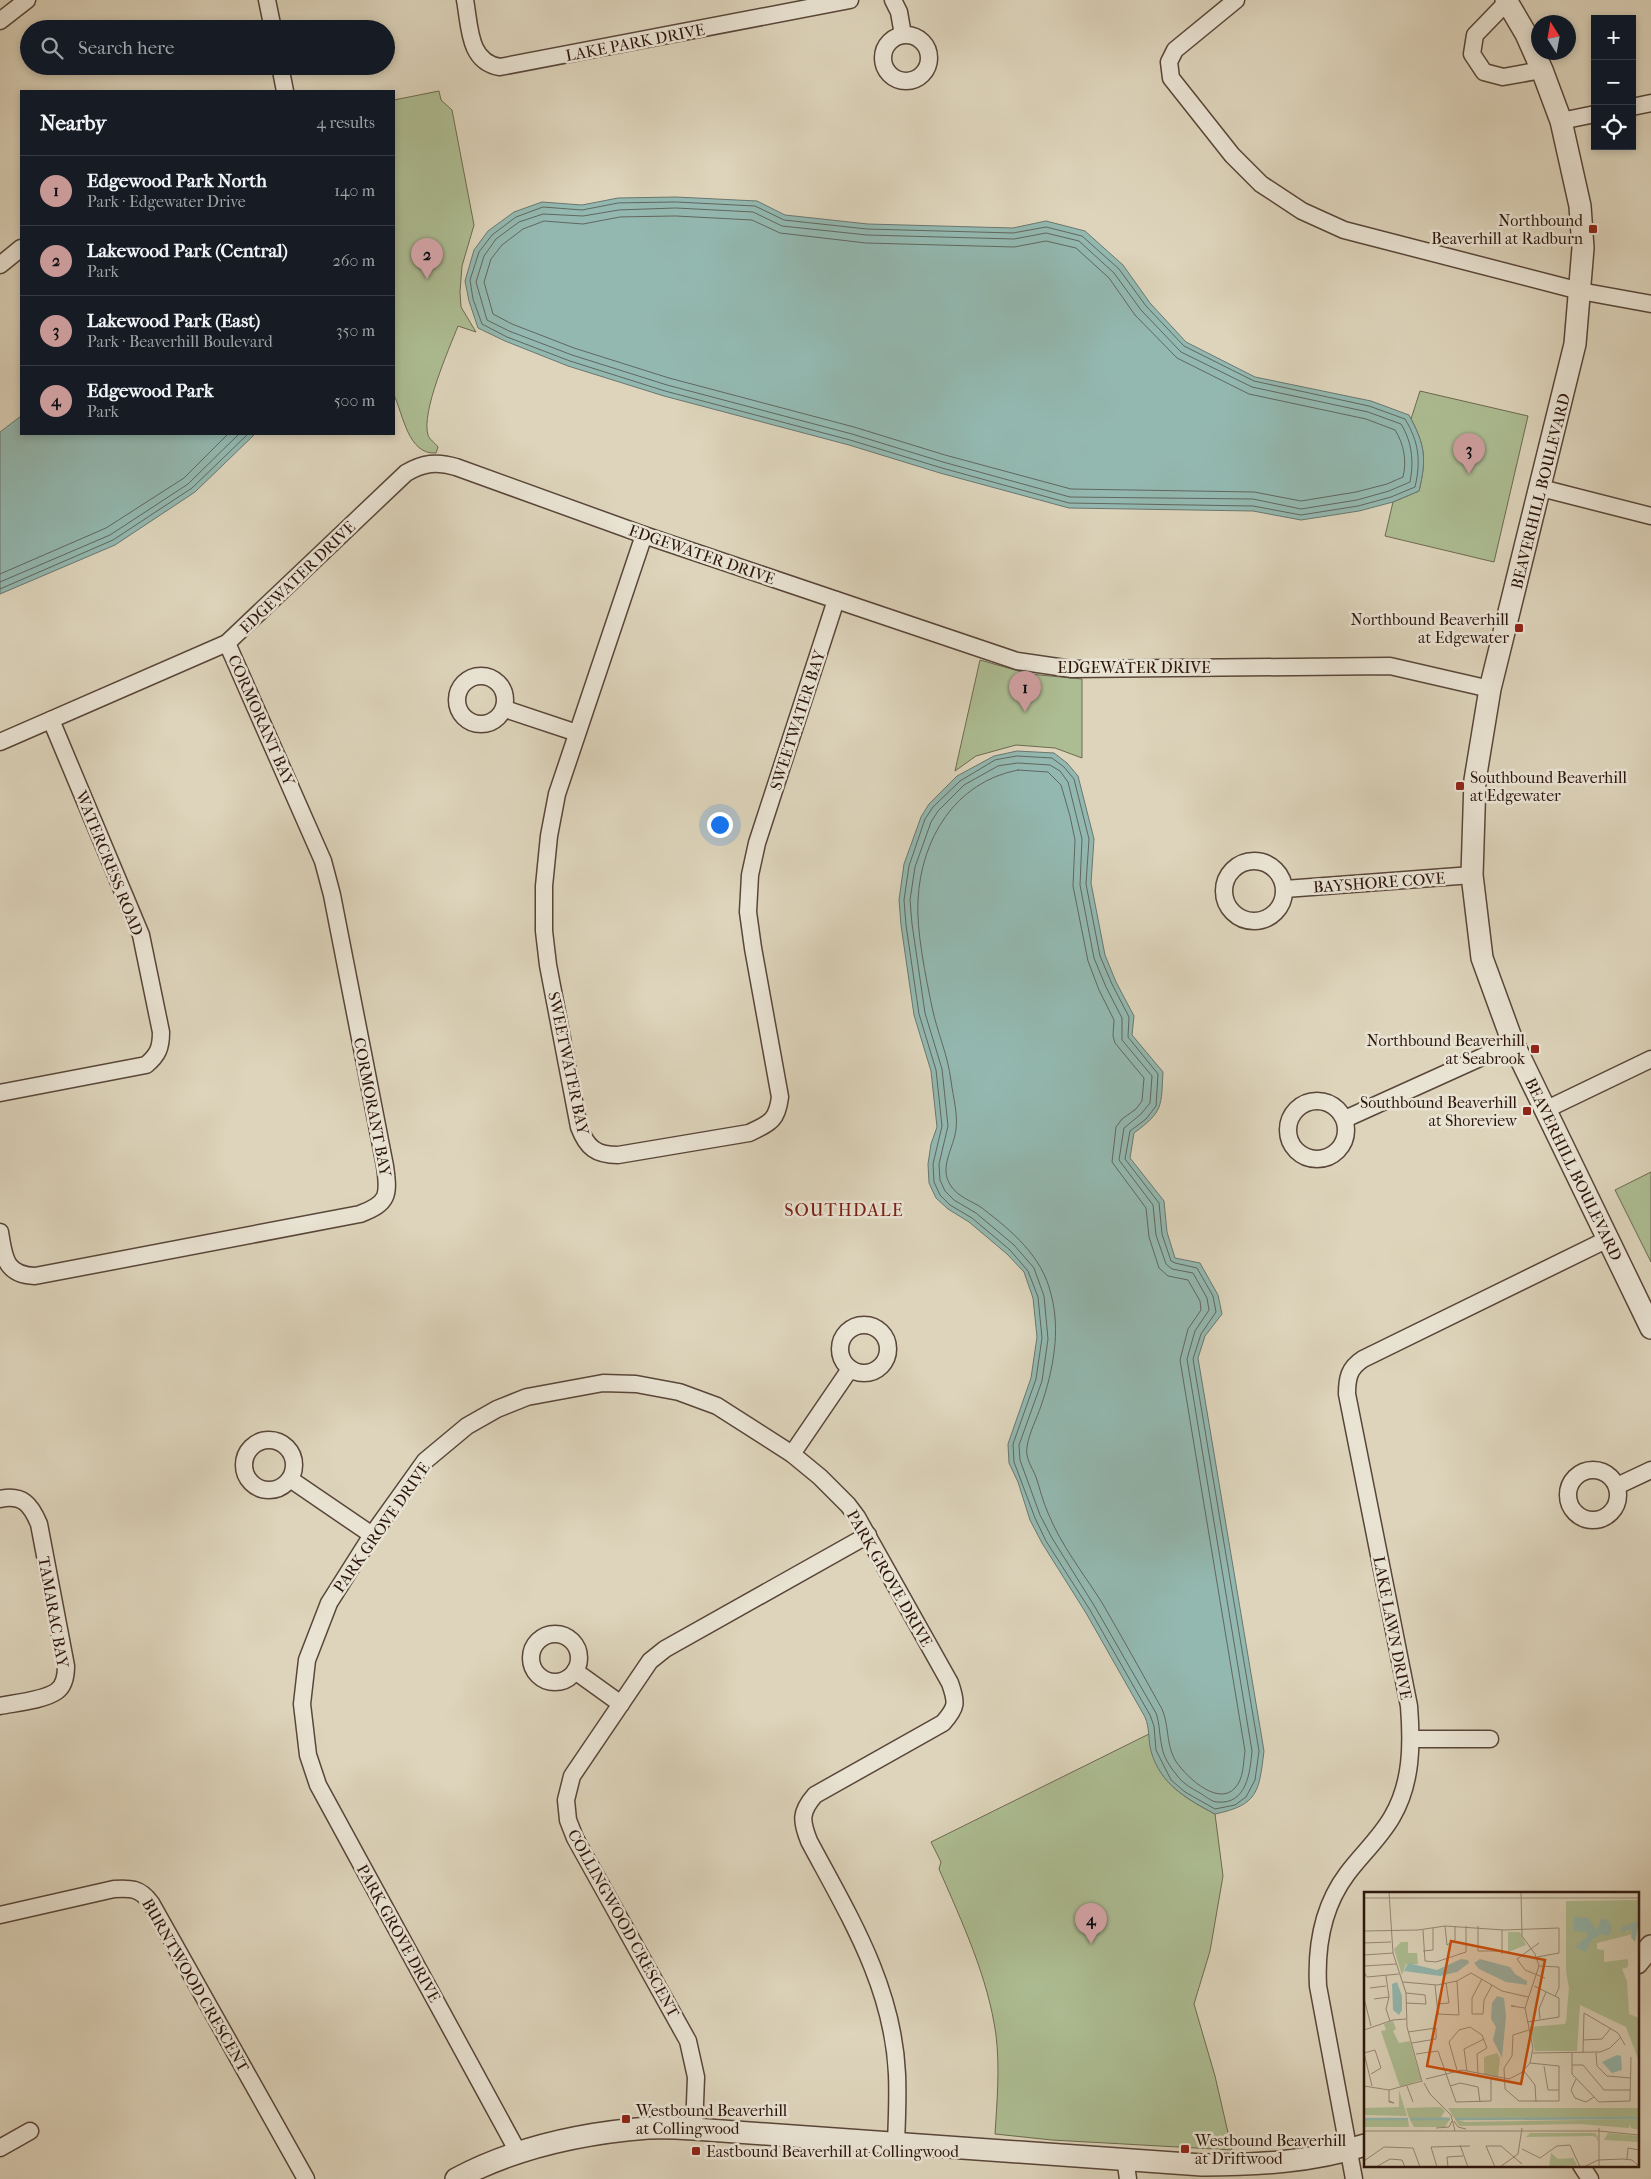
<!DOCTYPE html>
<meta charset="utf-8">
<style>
:root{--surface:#171b24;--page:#20242c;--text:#f1f3f6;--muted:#9ea1a6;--line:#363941;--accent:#c59692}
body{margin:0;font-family:"IM FELL French Canon",serif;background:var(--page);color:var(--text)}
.controls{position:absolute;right:15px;top:15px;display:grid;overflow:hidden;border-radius:0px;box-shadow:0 2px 8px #0003}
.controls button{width:45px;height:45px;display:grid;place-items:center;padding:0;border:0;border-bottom:1px solid var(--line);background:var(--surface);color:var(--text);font:25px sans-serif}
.compass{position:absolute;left:1531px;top:15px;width:45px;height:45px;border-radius:50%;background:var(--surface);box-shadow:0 2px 8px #0003;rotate:349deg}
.you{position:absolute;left:719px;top:824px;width:18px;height:18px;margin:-12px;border:4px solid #fff;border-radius:50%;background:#1a73e8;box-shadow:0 0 0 8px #1a73e833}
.badge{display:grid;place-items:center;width:32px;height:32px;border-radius:50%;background:var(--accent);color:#111;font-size:16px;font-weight:700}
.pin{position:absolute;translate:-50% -41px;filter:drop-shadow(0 1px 2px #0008)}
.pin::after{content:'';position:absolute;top:26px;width:18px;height:15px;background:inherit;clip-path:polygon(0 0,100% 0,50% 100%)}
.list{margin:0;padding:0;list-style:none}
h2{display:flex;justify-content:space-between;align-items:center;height:65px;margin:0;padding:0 20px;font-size:21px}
h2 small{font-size:16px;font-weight:400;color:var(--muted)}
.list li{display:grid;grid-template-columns:32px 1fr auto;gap:15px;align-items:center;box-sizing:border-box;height:70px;padding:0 20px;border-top:1px solid var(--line)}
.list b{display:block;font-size:19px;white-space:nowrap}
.list p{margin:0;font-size:16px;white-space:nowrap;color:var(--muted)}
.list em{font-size:16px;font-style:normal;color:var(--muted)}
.icon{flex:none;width:28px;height:28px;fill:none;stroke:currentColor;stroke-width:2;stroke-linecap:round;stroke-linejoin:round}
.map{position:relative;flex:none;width:1651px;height:2179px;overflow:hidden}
.search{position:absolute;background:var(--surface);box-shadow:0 2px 8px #0003;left:20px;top:20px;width:375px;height:55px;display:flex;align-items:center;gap:12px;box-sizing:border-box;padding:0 18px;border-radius:28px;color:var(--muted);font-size:19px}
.panel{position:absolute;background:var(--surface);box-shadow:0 2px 8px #0003;left:20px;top:90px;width:375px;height:345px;border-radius:0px}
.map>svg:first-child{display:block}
.green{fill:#adbd93;stroke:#6d6a50}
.water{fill:#93b8b0;stroke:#6a776f}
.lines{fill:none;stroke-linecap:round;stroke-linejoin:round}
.shore{stroke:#60675f;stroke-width:1}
.minor-casing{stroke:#594639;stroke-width:19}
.tertiary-casing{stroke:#594639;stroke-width:24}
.minor{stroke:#e9e3d3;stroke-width:16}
.tertiary{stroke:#e9e3d3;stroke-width:21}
.poi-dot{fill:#8f2418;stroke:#e9e3d3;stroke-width:2}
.labels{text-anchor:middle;stroke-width:5;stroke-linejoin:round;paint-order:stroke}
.street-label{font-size:16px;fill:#2d160e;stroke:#e9e3d3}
.poi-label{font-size:16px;fill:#2d160e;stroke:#e9e3d3;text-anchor:end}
.neighbourhood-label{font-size:18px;letter-spacing:1px;fill:#7a1f14;stroke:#e9e3d3}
.inset-river{fill:none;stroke:#93b8b0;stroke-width:2.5}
.inset-road{fill:none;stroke:#978876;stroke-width:1}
.view{fill:#cc4f0c;fill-opacity:0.15;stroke:#cc4f0c;stroke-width:2.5}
.inset-edge{fill:none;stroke:#2d160e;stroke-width:2.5}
</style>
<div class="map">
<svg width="1651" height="2179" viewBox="0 0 1651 2179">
<rect width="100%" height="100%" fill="#ddd4bb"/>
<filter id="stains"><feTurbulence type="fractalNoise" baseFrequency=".004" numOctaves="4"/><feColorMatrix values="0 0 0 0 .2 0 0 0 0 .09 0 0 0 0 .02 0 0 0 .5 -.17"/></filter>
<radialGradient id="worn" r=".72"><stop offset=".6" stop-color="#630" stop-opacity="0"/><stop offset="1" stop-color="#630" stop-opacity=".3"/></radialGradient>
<g class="green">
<path d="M439,91l2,9 11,10 22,115 -12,41 -2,26 1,15 15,25 -18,-6c-9,23 -37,86 -30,109 1,4 7,8 10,12l-2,6c-28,2 -33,-39 -42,-58v-295z"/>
<path d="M1420,391l108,25 -34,146 -109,-26 8,-34 26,-11c7,-30 7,-44 -8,-72z"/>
<path d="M980,660l49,14 53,5v79l-27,-10 -39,-3 -40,11 -21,15z"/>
<path d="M1651,1172v90l-36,-72z"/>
<path d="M1149,1734c4,45 30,61 66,80l8,62 -13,75 -16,53 21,72 17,74 -180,-10 -57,-6c2,-32 5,-66 1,-99 -8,-58 -34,-113 -57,-166l2,-7 -10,-20z"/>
</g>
<g class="water">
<path d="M676,197l81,4 28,14 83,9 145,4 33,-7 39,10 38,34 27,38 36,39 69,35 116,24 38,14c16,30 18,43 10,76l-26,11 -34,9 -58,9 -48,-9 -184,-3 -129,-35 -91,-28 -185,-49 -96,-30 -63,-25 -27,-13 -9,-27 -4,-20 9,-31 14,-19 26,-19 28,-10 40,3 36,-7z"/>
<path d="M21,416v18h234l-60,58 -80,53 -115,49v-162z"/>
<path d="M1017,751l37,2 13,10 11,13 16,63 -3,44 14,72 11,27 18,34 -2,19 31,37c-2,34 1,39 -29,61l-4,25 34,43 3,31 8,26 25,5 18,32 4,19 -17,22 -7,22 66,393c-5,41 -6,54 -49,63 -28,-15 -55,-30 -64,-63 -3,-11 -1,-22 -6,-34l-59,-104 -44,-70 -12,-23 -12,-38 -9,-19 -1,-19 23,-66 6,-41 -4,-39 -9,-26 -17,-18 -38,-32 -21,-13 -12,-11 -7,-15 -1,-19 3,-20 6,-17 -6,-56 -17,-56 -13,-90 -2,-25 5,-36 17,-47 8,-13 28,-28 37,-20z"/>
</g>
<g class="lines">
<g class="shore">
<path d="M676,202l79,4 29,14 83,9 146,4 33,-6 36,9 37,33 27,37 38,40 70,35 115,25 36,13c14,23 16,42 10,68l-24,10 -33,9 -57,9 -48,-9 -184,-3 -127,-35 -92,-28 -185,-49 -95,-30 -63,-24 -25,-13 -9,-25 -3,-19 9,-28 13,-17 24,-18 27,-10 39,3 36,-7z"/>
<path d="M676,208l77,4 29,14 85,9 147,4 32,-6 33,8 35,32 27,37 40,42 71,35 116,25 33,12c11,18 13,37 9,58l-21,9 -32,9 -56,9 -48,-10 -183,-2 -127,-35 -91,-28 -185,-49 -95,-30 -63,-24 -22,-11 -11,-38 8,-26 12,-17 23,-17 24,-8 40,2 36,-6z"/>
<path d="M676,216l76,4 28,13 86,10 148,4 32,-6 30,7 33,30 26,37 42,43 72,36 117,25 29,11c9,14 12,31 8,47l-16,7 -31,8 -55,9 -47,-9 -183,-3 -126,-34 -91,-28 -185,-49 -95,-30 -62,-24 -19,-10 -9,-32 7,-23 11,-14 21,-16 21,-8 39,3 37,-7z"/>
<path d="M0,574l106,-46 78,-50 44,-44"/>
<path d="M0,582l110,-47 78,-51 51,-50"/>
<path d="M0,589l113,-49 79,-52 56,-54"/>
<path d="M1017,756l35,2 12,9 10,12 15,60 -3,45 14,72 12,28 17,33 -1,20 30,37 -2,32 -10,13 -16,12 -5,28 34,44 3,31 9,27 4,2 22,5 16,28 3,16 -15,22 -8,25 66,392 -4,29 -9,17 -11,8 -20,4 -30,-17 -14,-12 -15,-30 -2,-24 -4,-11 -60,-105 -44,-69 -11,-23 -21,-56 -1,-18 23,-65 6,-41 -4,-41 -10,-26 -18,-21 -38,-32 -22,-13 -10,-10 -6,-13 -1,-18 9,-38 -6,-56 -17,-56 -13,-89 -2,-25 5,-34 16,-47 8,-12 27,-26 35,-21z"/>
<path d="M1018,763l32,2 10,6 8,11 14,57 -2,46 14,73 12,29 16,31v22l30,36 -2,27 -9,11 -17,14 -5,32 34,45 3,30 10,29 6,5 21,4 14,25 2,12 -14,21 -8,28 65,392c-2,21 -5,54 -35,51 -5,0 -12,-6 -17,-9 -9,-5 -18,-10 -24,-19 -6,-7 -13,-18 -14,-27 -3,-12 -2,-23 -6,-34l-61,-106 -43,-69 -12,-23 -20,-55 -1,-15 23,-64 6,-42 -4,-43 -10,-28 -20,-23 -38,-32 -22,-13 -9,-9 -5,-11 -1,-16 9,-38 -6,-57 -17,-56 -13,-89 -2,-24 5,-33 16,-45 7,-11 26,-26 34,-19z"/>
<path d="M1018,770l30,2 13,13 9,31 5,24 -2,46 15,75 11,29 15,30 -1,16 2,7 29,35 -2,23 -6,8 -14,10 -6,8 -4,35 34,46 3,29 10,31 9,8 20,4 12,21 1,9 -13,19 -8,31 65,391c-2,13 -1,27 -10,37 -18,20 -53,-15 -61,-30 -8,-16 -5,-33 -12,-49 -20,-36 -40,-72 -61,-108 -18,-28 -40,-56 -53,-88 -5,-11 -8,-24 -12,-36 -4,-10 -11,-19 -9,-30 2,-14 10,-29 14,-41 12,-35 20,-75 10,-112 -9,-38 -39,-63 -69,-86 -10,-7 -24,-11 -31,-22 -13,-18 3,-38 5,-57 2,-15 -3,-33 -5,-48 -3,-26 -14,-49 -19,-74 -6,-29 -16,-77 -14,-107 3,-61 37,-118 100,-130z"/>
</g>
<defs>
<g id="minor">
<path d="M267,0l6,29"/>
<path d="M465,0c5,26 3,62 35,67l350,-67"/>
<path d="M893,0l6,12 4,23"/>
<path d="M1236,0l-61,50 -6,12 2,16 61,77 29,29 41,27 42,19 236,61 71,13"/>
<path d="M1507,2l-32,33 -3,19 12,18 19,5 39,-7"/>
<path d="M0,21l27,-21"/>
<circle cx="906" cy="58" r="23"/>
<path d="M280,66l5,25"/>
<path d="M1632,107l19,-4"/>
<path d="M1561,121l34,-7"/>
<path d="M0,265l21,-17"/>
<path d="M1541,488l110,28"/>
<path d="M644,535l-87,259 -8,42 -5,50v45l4,34 31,162c8,21 17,28 39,28l131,-22c21,-10 28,-12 31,-36l-27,-149 -5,-36 2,-37 7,-32 79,-243"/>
<circle cx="481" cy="700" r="24"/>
<path d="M505,709l72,24"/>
<path d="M0,742l227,-99 179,-170c17,-10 31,-12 50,-6l188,68 373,126 55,8 318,-3 100,23"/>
<circle cx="1254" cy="891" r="30"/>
<path d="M1285,889l187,-14"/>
<path d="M0,1093l146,-28c12,-10 15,-17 15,-33l-20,-97 -90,-215"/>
<circle cx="1317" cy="1130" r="29"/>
<path d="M1545,1110l106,-51"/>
<path d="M1345,1119l168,-76"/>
<path d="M0,1232c4,25 5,43 35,44l325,-62c29,-11 29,-19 25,-48l-53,-271 -9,-34 -96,-218"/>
<circle cx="864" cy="1349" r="24"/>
<circle cx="269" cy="1465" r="25"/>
<path d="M792,1454l58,-85"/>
<circle cx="1593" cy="1495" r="25"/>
<path d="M290,1479l82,56"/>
<path d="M1617,1486l34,-16"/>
<path d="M0,1499c23,-5 31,6 39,25l27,142c0,9 -1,19 -9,25 -12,9 -42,12 -57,15"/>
<circle cx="555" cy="1658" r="24"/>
<path d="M575,1671l46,33"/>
<path d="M1412,1739h78"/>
<path d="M0,1915l114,-26c17,-1 26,-1 37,14l155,276"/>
<path d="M694,2129l2,-52 -8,-36 -113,-203 -7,-18 -2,-20 6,-24 78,-115 15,-12 203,-114"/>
<path d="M0,2148l30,-17"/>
<path d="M518,2152l-200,-367 -10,-30 -6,-51 5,-44 22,-57 43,-68 53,-74 42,-35 30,-17 30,-12 76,-14 33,1 43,8 38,14 75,48 28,23 28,28 9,12 93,166c7,20 7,24 -7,40l-128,72c-15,17 -14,26 -6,46 40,75 84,145 88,233 1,23 0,46 -1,68"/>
<path d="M1125,2158l3,21"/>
<path d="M1581,2165l9,14"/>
<path d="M1354,2179l-36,-193c-2,-39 5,-80 29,-112 14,-19 33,-36 45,-57 20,-34 20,-73 17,-111l-62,-312c0,-16 2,-26 16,-35l245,-120"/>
</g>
<g id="tertiary">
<path d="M1506,0l20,34 16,36 19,51 19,85 3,42 -8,96 -85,345 -15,91 -3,95 10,83 31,85 138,285"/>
<path d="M1637,1963l14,-17"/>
<path d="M456,2179c58,-31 127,-46 192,-51 15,-1 31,0 46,1l508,36c55,0 110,-3 163,-20"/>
</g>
</defs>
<use href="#minor" class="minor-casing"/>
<use href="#tertiary" class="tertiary-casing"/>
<use href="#minor" class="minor"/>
<use href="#tertiary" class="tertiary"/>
</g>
<g class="poi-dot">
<rect x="1588" y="224" width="10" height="10" rx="2.5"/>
<rect x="1514" y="623" width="10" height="10" rx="2.5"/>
<rect x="1455" y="781" width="10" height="10" rx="2.5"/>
<rect x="1530" y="1044" width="10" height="10" rx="2.5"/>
<rect x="1522" y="1106" width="10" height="10" rx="2.5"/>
<rect x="621" y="2114" width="10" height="10" rx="2.5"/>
<rect x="1180" y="2144" width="10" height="10" rx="2.5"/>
<rect x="691" y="2146" width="10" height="10" rx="2.5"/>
</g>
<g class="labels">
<g class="street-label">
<text transform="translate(635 42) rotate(-11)" y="6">LAKE PARK DRIVE</text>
<text transform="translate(1540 491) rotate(-76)" y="6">BEAVERHILL BOULEVARD</text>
<text transform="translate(702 554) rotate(19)" y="6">EDGEWATER DRIVE</text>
<text transform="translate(297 577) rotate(-44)" y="6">EDGEWATER DRIVE</text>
<text x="1134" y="673">EDGEWATER DRIVE</text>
<text transform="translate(262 720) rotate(66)" y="6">CORMORANT BAY</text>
<text transform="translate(797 720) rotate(-72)" y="6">SWEETWATER BAY</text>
<text transform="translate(110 863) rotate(68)" y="6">WATERCRESS ROAD</text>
<text transform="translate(1379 882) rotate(-4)" y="6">BAYSHORE COVE</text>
<text transform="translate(569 1063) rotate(78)" y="6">SWEETWATER BAY</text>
<text transform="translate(373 1107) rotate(79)" y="6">CORMORANT BAY</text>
<text transform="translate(1574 1169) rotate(64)" y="6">BEAVERHILL BOULEVARD</text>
<text transform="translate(381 1527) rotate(-55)" y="6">PARK GROVE DRIVE</text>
<text transform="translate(890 1578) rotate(60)" y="6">PARK GROVE DRIVE</text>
<text transform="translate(54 1612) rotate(80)" y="6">TAMARAC BAY</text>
<text transform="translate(1393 1628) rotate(79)" y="6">LAKE LAWN DRIVE</text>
<text transform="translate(624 1923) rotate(61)" y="6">COLLINGWOOD CRESCENT</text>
<text transform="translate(399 1933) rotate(61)" y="6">PARK GROVE DRIVE</text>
<text transform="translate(196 1985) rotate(60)" y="6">BURNTWOOD CRESCENT</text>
</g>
<g class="poi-label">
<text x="1583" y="226">Northbound<tspan x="1583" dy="18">Beaverhill at Radburn</tspan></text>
<text x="1509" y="625">Northbound Beaverhill<tspan x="1509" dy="18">at Edgewater</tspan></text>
<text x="1470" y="783" text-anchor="start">Southbound Beaverhill<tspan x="1470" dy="18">at Edgewater</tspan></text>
<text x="1525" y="1046">Northbound Beaverhill<tspan x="1525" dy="18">at Seabrook</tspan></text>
<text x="1517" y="1108">Southbound Beaverhill<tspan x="1517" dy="18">at Shoreview</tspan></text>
<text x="636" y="2116" text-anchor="start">Westbound Beaverhill<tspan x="636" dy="18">at Collingwood</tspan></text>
<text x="1195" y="2146" text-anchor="start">Westbound Beaverhill<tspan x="1195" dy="18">at Driftwood</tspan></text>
<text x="706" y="2157" text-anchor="start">Eastbound Beaverhill at Collingwood</text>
</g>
<g class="neighbourhood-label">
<text x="844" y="1216">SOUTHDALE</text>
</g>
</g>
<g transform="translate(1364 1892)">
<rect width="275" height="275" fill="#ddd4bb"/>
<path d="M275,8v22l-13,5v5l6,-3 1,5 -36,9v6l7,1v12l24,-3v8l-6,2 5,12 2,33 10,4 -1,41 -12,-32 -46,-22 -3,46h-42l-5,-24 35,-3 1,-3 3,-33 -3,-17v-70zM144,40h12l6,13 -18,7zM37,50h7v11h9l1,11h-12l-4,11 -8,-26zM29,129l3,8 -3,2 6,12 11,-2 11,39 -21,7 -19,-56 5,-1 -2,-6zM133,161l3,5 -2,20 -14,-4v-17zM35,198l8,26 -43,-1v-7l35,-1zM77,215l4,4 -4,6 9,1h-41l-3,-10zM84,216h191v9l-185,1zM86,227l-5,8h-31l-4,-7zM91,227l10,3 174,-3v11l-8,-2 -2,-4v4l-49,-4 -121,2zM0,228h44l1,7h-45zM166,241h65l3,4v5l-2,-5 -4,-1 -66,1zM244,241l31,3v6l-35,-2zM187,261l7,6 15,-1 4,7 -28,2z" fill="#adbd93"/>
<path d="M210,25l14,1 9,12 4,-11h4l7,6v5l-3,6 -8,-2 -8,5 -8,13 -10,-5 13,-11 -2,-4 -12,-1zM270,30h5l-4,20 -4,-5 1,-7 -10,2 -2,-4zM97,67l7,1 1,3 -12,9 -17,4 -36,-5 4,-8 29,7zM116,67l30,8 5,7 12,7v4l-21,-3 -27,-13 -5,-6zM33,90l5,14v14l-3,5 -6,-5 -1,-26zM133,104l7,2 2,18 -4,42 -9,-18 3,-13 -5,-8 1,-16zM253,163l4,1 1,14 -10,3 -10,-11z" fill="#93b8b0"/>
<path class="inset-river" d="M0,227h44M46,227h40M91,227l184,-1"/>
<path class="inset-road" d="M25,0l4,61 13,40 1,34 15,55M0,6h275M81,34l2,19 8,-5v-14M114,34v25h24M59,38l2,31 11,1 30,-10v-26M0,39l54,-1 27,-4 59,4 55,-2v25l-22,4M0,51l27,-1M175,51l-22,16 8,11 20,8M59,59l10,-1v-22M138,62v-24M0,63l29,-2M0,74l32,-2M175,74l20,1v21l-4,8M0,80l3,5 32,-3M22,84l3,21 -3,12 4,12M118,87l-10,19v16h11l1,-14 8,-15M39,90l34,3 20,-4 14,-8 31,18 26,6M71,93l3,29 21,1 -2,-34M6,96l16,-2M42,101l19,2 1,9 -20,-1M0,106l7,28M10,107l15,-2M74,112l11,-1 -3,-20M151,114h-4l14,2M176,127l-1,-10 7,-17M163,130l32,-5v-19l-25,-12M0,138l29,-10 13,-1M165,138l-16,5 -1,21 -8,12 1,21 14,12h40v-35l-29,-3M44,140l28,-4v11l-24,4M219,148l19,-1 9,-11M0,161l11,-3 6,18 -10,6M0,161l8,33M169,161l67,-1 10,-4 11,-11M208,161v21l27,28 31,-1 1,-44M219,161l1,-40 34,20 7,12M232,161l1,13 10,10 24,2M52,162l22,-3 18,51 35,-1v-24M208,173h11l21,25h27M180,174l4,24h11M93,178l-8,-28 10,-12 11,-3 12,8 5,13 -10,6 1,20M103,179l-3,-22 20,-10M160,179l11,14 1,17M62,187l36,-9 47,9 12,-6 9,-10 3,-15 -8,-40 14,-42 -4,-12 -13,-18 -1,-44M212,187l-5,11 4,8 11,4 8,-5M60,191l6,11 21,21 4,16M0,194l25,4 33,-9M43,194l6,16M86,194l10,-3 18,4 2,15M25,198v12l5,1 -5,-2M90,229l4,6 8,2M72,236l13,-1 3,-6M235,236v39M0,239h235l40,4M96,253l8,22M158,257l18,9 17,-12 13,-1 10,22M263,267l1,-11 11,2M0,269l20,-14 29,1 7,19M12,275l14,-8 12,1 3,7M73,275l-6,-20 39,-1M84,275l-1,-10 16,-1M131,275l-9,-21h15l21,18 -2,-2M136,275l18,-13 4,-26M220,275l14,-7 25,-1 9,1 7,6"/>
<path class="view" d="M87,49l94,19 -24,124 -94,-18z"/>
<rect width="275" height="275" class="inset-edge"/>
</g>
<rect width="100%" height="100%" filter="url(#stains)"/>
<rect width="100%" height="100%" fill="url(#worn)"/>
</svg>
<div class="controls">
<button>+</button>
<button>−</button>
<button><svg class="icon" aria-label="locate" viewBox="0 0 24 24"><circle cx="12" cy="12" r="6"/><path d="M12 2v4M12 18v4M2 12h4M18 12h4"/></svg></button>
</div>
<svg class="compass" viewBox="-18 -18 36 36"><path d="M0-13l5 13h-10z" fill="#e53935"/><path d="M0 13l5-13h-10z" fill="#9ea1a6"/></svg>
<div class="you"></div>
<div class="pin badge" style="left:1025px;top:712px">1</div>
<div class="pin badge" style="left:427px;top:279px">2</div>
<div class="pin badge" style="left:1469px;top:474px">3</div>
<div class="pin badge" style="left:1091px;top:1944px">4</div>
<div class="search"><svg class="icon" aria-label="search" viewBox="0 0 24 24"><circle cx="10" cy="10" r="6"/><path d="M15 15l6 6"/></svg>Search here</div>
<section class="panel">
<h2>Nearby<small>4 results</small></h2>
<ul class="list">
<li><span class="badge">1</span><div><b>Edgewood Park North</b><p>Park · Edgewater Drive</p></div><em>140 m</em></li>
<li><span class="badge">2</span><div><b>Lakewood Park (Central)</b><p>Park</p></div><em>260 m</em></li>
<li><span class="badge">3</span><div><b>Lakewood Park (East)</b><p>Park · Beaverhill Boulevard</p></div><em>350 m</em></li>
<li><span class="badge">4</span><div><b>Edgewood Park</b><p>Park</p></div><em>500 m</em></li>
</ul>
</section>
</div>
